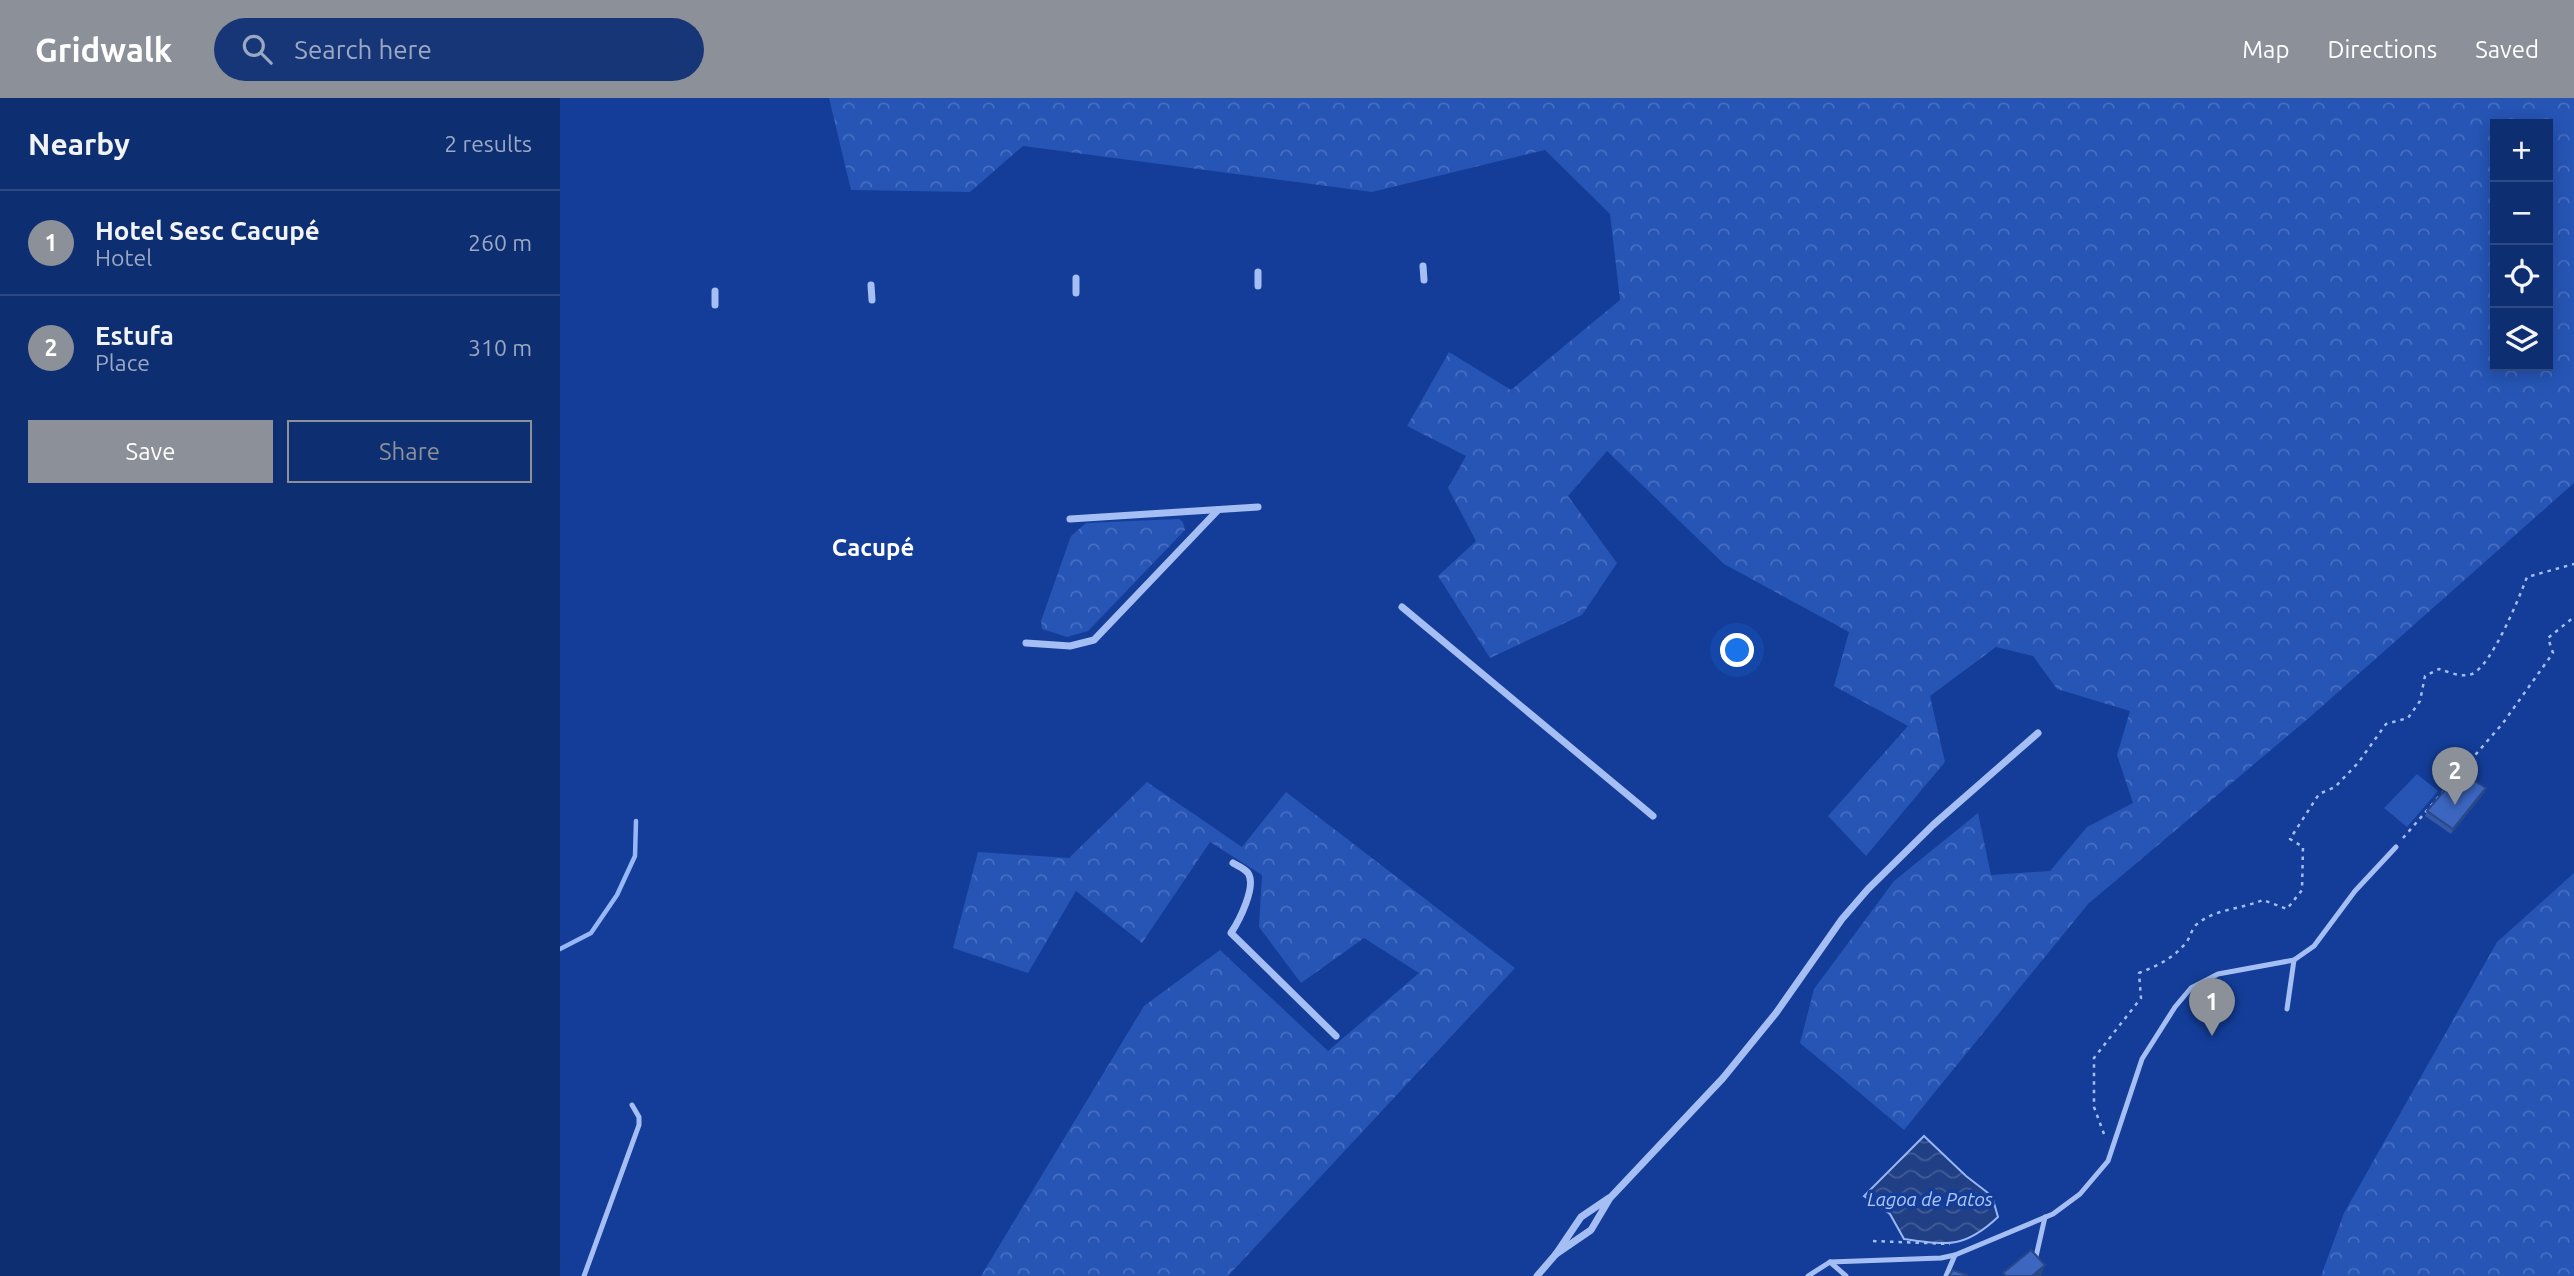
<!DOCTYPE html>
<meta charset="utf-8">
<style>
:root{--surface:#0e2e72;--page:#173677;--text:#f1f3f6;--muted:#9ba8c4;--line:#2e4a84;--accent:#8c9099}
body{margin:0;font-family:Ubuntu,sans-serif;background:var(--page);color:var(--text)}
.controls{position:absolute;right:21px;top:21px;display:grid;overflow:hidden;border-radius:0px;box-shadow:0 4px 18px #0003}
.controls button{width:63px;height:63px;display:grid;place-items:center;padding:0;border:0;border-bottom:2px solid var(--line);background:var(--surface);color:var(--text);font:35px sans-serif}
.you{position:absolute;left:1178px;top:553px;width:24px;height:24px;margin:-18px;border:5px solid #fff;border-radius:50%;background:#1a73e8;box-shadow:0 0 0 10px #1a73e833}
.badge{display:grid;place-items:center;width:46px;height:46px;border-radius:50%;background:var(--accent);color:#fff;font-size:23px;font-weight:700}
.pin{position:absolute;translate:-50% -58px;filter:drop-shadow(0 2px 4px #0008)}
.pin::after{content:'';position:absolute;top:37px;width:24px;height:21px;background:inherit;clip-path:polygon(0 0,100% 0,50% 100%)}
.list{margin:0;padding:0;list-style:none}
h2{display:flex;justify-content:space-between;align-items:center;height:91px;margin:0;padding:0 28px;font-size:30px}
h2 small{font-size:23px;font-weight:400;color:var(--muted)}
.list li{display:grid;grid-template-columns:46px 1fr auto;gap:21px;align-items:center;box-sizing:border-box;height:105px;padding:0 28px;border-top:2px solid var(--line)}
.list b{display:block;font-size:26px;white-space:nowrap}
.list p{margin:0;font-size:23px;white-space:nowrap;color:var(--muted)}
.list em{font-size:23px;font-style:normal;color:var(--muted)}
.actions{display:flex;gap:14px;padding:21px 28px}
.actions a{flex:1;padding:16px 0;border:2px solid var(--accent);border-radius:0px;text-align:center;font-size:24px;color:var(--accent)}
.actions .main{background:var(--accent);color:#fff}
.icon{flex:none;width:38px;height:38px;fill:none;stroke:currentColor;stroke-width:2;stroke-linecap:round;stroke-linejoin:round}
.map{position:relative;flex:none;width:2014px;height:1178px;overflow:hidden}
header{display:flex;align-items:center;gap:42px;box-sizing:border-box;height:98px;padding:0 35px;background:var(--accent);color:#fff}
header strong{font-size:33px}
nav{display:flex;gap:38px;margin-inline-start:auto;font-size:24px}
.search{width:490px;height:63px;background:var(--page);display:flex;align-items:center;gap:18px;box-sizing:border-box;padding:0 24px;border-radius:38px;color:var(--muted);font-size:26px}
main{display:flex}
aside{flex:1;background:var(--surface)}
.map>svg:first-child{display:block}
.green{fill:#2655b6}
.forest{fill:url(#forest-crowns);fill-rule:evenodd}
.water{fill:url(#water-waves);stroke:#97b7f6;stroke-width:2}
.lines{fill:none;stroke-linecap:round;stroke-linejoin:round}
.stream{stroke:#97b7f6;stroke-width:4.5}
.path{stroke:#a5bef3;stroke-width:2.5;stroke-dasharray:3.5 5;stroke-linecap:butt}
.lane{stroke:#a5bef3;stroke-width:5}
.street{stroke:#a5bef3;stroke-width:7}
.wall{fill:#3458a5}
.shaded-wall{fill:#2a4786}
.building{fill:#3c66c0;stroke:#2a4786;stroke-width:2}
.labels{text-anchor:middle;stroke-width:7;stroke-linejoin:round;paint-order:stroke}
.water-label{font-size:19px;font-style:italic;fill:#b1c9fa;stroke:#133d98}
.district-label{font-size:24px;font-weight:bold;fill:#fff;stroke:#133d98}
</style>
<header>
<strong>Gridwalk</strong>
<div class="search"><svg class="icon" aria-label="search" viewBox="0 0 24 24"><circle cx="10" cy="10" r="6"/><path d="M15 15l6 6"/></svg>Search here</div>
<nav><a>Map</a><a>Directions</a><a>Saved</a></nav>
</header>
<main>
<aside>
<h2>Nearby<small>2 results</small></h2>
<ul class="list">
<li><span class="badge">1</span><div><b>Hotel Sesc Cacupé</b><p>Hotel</p></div><em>260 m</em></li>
<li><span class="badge">2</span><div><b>Estufa</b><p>Place</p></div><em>310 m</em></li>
</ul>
<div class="actions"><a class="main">Save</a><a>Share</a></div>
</aside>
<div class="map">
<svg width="2014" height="1178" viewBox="0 0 2014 1178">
<defs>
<pattern id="forest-crowns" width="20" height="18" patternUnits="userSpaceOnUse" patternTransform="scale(1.75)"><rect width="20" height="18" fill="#2655b6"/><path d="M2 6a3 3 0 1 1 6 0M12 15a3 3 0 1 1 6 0" fill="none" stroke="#476ec1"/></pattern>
<pattern id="water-waves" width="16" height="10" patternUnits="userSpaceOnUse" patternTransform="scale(1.75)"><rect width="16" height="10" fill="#203f84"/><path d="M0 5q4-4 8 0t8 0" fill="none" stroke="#415c96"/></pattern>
</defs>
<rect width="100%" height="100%" fill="#133d98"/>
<path class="green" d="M1857,676l21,17 -31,36 -23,-19z"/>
<g class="forest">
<path d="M269,0h1745v385l-264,234 -222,187 -184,226 -104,-87 14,-54 80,-108 84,-68 13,62 59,-4 37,-44 46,-24 -16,-48 13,-44 -73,-22 -24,-33 -37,-9 -66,49 15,66 -79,94 -38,-40 80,-90 -74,-40 15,-54 -125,-68 -117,-113 -39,45 49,67 -35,52 -92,43 -52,-82 38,-35 -28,-53 18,-32 -59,-30 42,-74 62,38 109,-90 -10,-86 -65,-64 -173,42 -349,-46 -53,46 -119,-2zM1935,26h53v242h-53z"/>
<path d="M619,421l4,3 2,8 -97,101 -21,6 -25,-8 -1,-8 30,-85 15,-13z"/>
<path d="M587,684l95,65 44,-55 229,176 -287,308h-247l163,-270 76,-56 108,101 91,-78 -55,-35 -63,45 -42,-56 3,-52 -52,-33 -68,101 -66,-52 -48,82 -75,-25 25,-96 91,6z"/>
<path d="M2014,775v403h-253l23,-63 153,-271z"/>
</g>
<path class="water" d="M1364,1038l42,40 26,20 6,21c-34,32 -51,28 -94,22l-14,-25 -26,-18z"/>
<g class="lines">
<path class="stream" d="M0,851l31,-16 26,-38 18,-39 1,-35"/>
<g class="path">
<path d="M1843,740l100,-115 50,-70 -5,-15 26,-21"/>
<path d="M1544,1036l-10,-27v-49l47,-60 -2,-25c18,-7 33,-14 46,-29 5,-5 6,-14 11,-19 17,-16 46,-16 67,-25l24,9 15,-19 1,-43 -13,-8 29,-45 16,-7 23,-24 28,-39 22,-6 12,-17 5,-25 14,-7c10,3 23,9 33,5 20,-9 47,-76 55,-97l47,-13"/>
<path d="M1313,1143l77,3"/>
</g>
<g class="lane">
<path d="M1727,911l7,-49"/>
<path d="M1475,1163l10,-44"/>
<path d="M1270,1164l16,14"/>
<path d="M24,1178l55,-151v-8l-7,-12"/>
<path d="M1248,1178l22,-14 111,-4 14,-3 98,-41 27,-20 28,-33 34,-102 33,-52 16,-19 27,-14 76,-14 20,-14 41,-55 41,-44"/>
<path d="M1386,1178l9,-21"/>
</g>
<g class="street">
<path d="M863,168l1,14"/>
<path d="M698,174v14"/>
<path d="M516,180v15"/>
<path d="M311,187l1,15"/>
<path d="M155,193v14"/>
<path d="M510,421l188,-12"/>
<path d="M842,509l251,209"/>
<path d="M466,545l44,3 24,-6 124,-130"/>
<path d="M673,765c5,3 11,5 15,10 9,13 -9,48 -17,60l105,103"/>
<path d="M996,1156l35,-24 19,-32 113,-120 53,-65 66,-94 26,-30 65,-64 105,-92"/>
<path d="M977,1178l19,-22 25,-37 28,-19"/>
</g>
</g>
<path class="wall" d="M1926,690l-2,5 -33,41 -26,-18 2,-5z"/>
<g class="shaded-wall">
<path d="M1926,690l-2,5 -33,41 2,-5z"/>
<path d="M1485,1167l-4,11h-9z"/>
</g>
<g class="building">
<path d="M1900,674l26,16 -33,41 -26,-18z"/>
<path d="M1471,1152l14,15 -13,11h-26l-3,-3z"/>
<path d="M1393,1172l14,5 -1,1h-17z"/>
</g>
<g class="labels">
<g class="water-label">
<text x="1370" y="1108">Lagoa de Patos</text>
</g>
<g class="district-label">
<text x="313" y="458">Cacupé</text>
</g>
</g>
</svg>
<div class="controls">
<button>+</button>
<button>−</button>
<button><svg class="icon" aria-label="locate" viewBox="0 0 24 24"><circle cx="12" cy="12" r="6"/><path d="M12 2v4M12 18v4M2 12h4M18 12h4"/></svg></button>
<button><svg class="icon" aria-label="layers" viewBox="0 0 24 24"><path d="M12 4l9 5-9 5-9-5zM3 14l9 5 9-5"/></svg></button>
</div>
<div class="you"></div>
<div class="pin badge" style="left:1652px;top:938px">1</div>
<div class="pin badge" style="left:1895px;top:707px">2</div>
</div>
</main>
